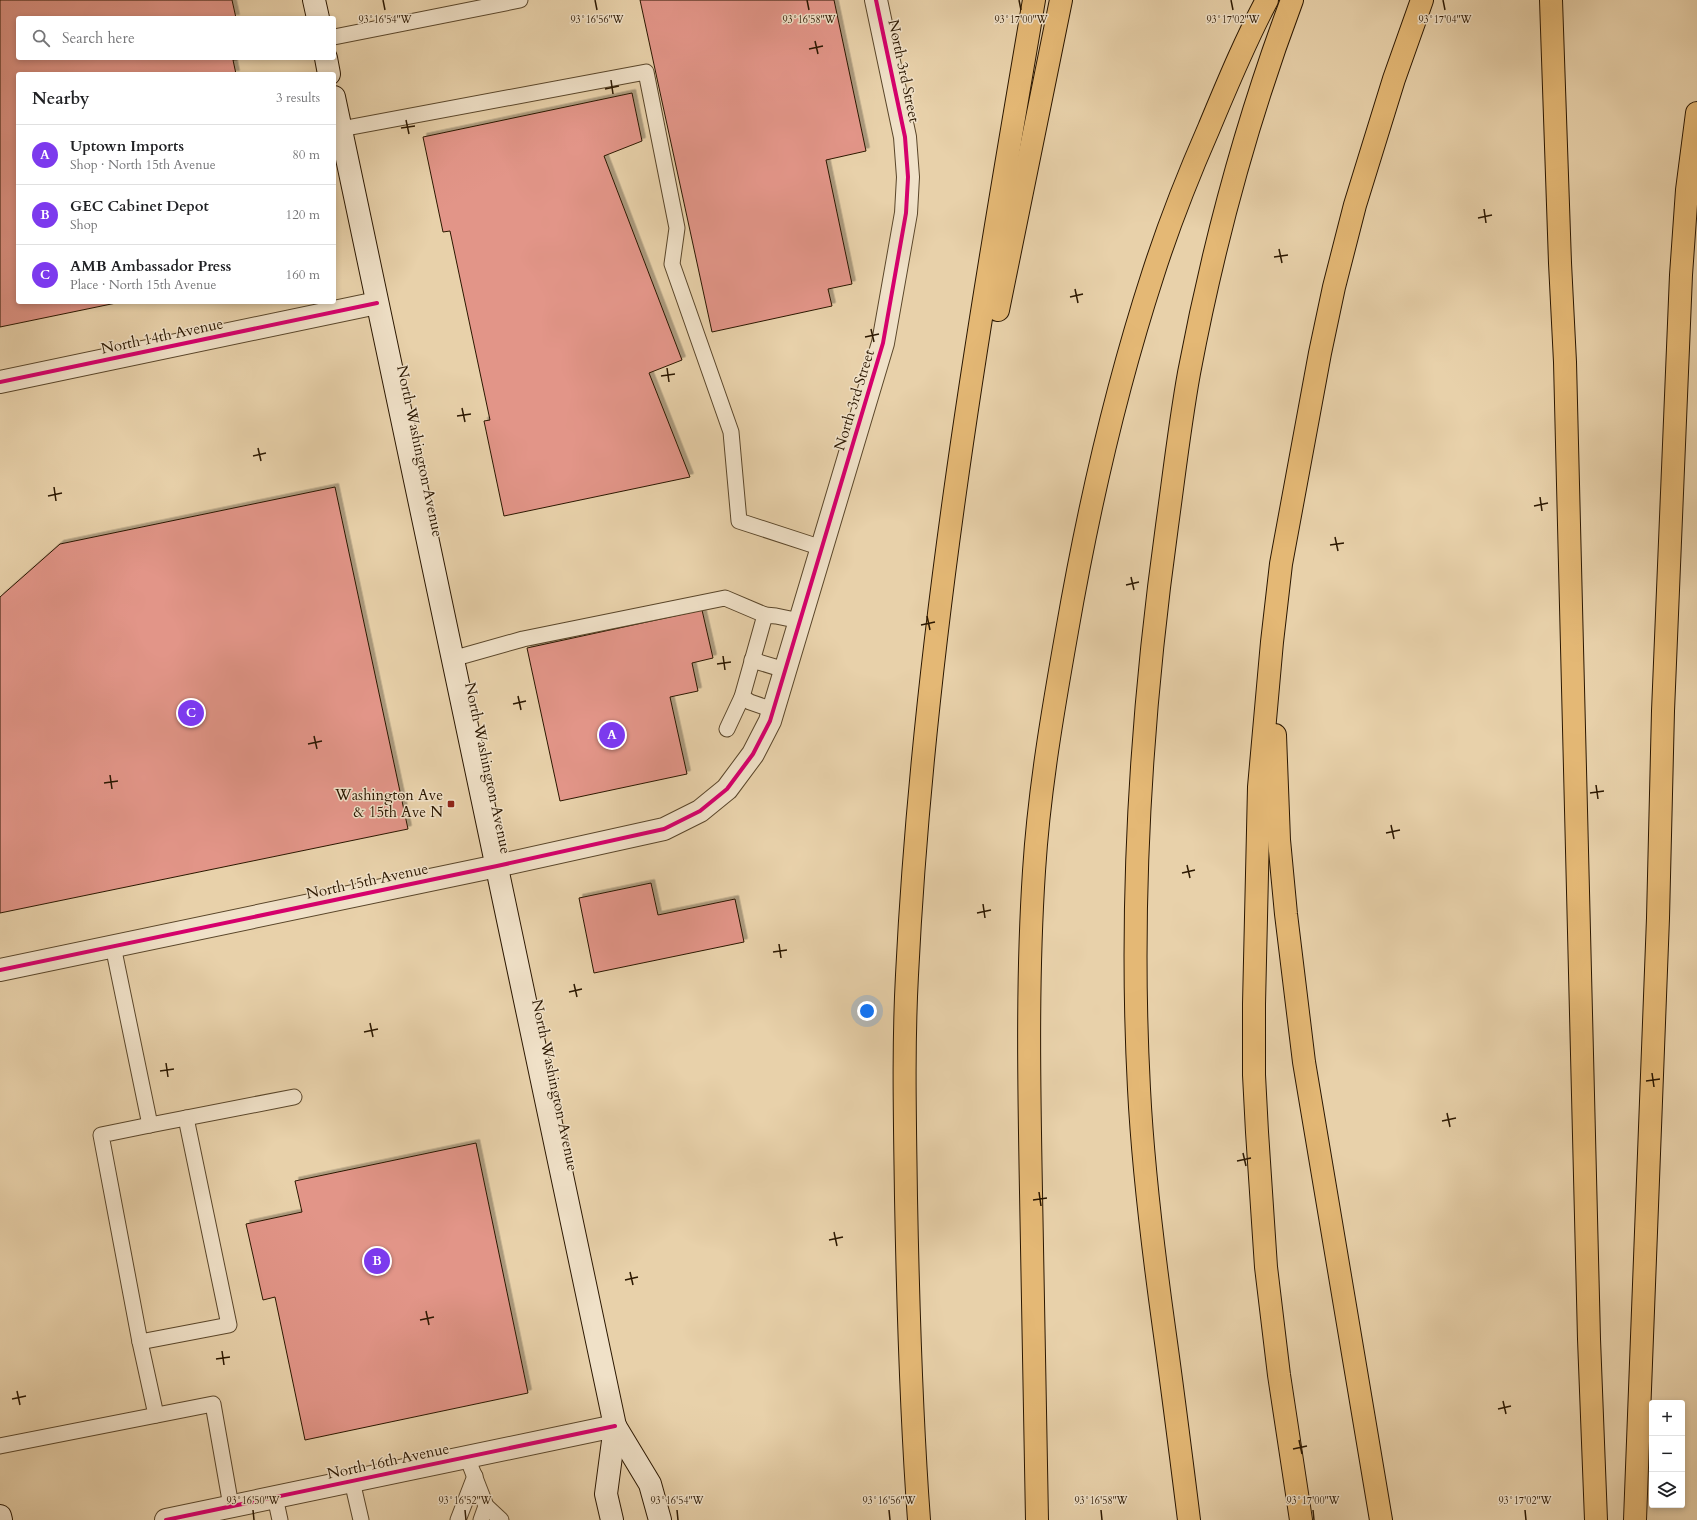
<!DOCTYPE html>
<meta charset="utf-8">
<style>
:root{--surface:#fff;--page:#f6f6f6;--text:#202124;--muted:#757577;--line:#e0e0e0;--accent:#7c3aed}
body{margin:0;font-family:Cardo,serif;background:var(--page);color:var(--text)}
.controls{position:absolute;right:12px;bottom:12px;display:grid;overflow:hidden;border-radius:4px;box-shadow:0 2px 6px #0003}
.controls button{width:36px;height:36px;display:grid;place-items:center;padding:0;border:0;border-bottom:1px solid var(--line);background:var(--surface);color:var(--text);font:20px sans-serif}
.you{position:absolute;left:867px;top:1011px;width:14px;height:14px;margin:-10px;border:3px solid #fff;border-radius:50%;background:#1a73e8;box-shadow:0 0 0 6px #1a73e833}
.badge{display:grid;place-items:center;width:26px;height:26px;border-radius:50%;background:var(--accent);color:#fff;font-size:13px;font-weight:700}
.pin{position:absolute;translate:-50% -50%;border:2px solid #fff;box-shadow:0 1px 4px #0006}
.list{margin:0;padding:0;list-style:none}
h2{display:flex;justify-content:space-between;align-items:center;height:52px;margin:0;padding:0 16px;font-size:17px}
h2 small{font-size:13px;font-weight:400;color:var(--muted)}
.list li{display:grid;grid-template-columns:26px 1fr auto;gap:12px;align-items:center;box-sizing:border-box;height:60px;padding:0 16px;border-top:1px solid var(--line)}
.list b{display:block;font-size:15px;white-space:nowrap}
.list p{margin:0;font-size:13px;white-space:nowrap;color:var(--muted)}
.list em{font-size:13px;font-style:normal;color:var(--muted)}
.icon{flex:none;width:22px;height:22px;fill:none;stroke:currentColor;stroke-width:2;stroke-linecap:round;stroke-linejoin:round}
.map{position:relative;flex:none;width:1697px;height:1520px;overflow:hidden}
.search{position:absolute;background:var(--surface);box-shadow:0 2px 6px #0003;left:16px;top:16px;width:320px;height:44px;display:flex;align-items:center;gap:10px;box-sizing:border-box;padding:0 14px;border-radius:4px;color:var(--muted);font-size:15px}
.panel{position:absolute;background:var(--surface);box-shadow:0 2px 6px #0003;left:16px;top:72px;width:320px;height:232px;border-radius:4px}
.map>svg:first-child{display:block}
.building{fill:#e29588;stroke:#2b1700;filter:url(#shadow)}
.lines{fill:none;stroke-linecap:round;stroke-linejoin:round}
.lane-casing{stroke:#5a462a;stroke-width:17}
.street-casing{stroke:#5a462a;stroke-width:24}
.secondary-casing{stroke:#2b1700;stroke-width:24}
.highway-casing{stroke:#2b1700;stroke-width:24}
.lane{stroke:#f0e1c8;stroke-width:15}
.street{stroke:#f0e1c8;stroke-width:22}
.secondary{stroke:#f0e1c8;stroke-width:22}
.highway{stroke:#e4b875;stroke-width:22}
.cycleway-casing{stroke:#f0e1c8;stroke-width:6}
.cycleway{stroke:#d6006c;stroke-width:4}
.ticks{fill:none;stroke:#2b1700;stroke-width:1.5}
.poi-dot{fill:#8f2418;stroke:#f0e1c8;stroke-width:1.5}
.labels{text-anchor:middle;stroke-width:3;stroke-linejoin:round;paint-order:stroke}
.street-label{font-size:15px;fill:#2b1700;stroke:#f0e1c8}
.poi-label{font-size:15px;fill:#2b1700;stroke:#f0e1c8;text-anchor:end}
.ticks-label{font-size:10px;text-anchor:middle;fill:#2b1700;stroke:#f0e1c8;stroke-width:3;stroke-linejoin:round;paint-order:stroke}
</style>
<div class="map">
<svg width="1697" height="1520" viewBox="0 0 1697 1520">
<defs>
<filter id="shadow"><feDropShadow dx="3.5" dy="-3.5" stdDeviation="0" flood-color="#0004"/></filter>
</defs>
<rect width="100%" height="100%" fill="#e8d1aa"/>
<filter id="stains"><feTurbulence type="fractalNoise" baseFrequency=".005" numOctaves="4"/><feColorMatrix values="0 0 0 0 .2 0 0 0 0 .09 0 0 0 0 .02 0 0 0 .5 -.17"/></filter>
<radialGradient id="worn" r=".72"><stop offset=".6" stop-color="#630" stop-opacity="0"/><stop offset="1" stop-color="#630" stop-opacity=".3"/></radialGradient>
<g class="building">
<path d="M0,0h232l4,18h-218v40l227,1 -12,1 3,14h-218v228h103l-121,25z"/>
<path d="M640,0h194l32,151 -40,9 26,124 -24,5 4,17 -120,26z"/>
<path d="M632,93l10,48 -38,15 78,204 -33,13 41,104 -186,39 -20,-95 6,-1 -40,-189 -7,1 -20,-95z"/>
<path d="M335,487l73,342 -408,84v-316l60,-53z"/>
<path d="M702,610l11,48 -21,5 6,28 -28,6 17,77 -127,27 -33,-153z"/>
<path d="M651,883l7,32 77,-16 9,43 -150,31 -15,-75z"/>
<path d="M476,1143l52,250 -223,47 -30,-143 -12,3 -17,-76 56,-12 -7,-31z"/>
</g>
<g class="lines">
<defs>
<g id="lane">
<path d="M334,37l186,-37"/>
<path d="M341,129l305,-57 31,156 -5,36 59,168 8,89 83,27"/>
<path d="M452,659l71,-20 202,-41 40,17"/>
<path d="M752,660l33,10"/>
<path d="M773,710l-23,-8 -8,-5 23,-82 11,1 24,5"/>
<path d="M727,729l15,-32"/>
<path d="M113,946l37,179 -49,10 39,207 16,73"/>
<path d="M186,1118l108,-21"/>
<path d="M140,1342l89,-17 -43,-207 -36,7"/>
<path d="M0,1446l213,-42 18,102"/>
<path d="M467,1457l19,49 15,14"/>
<path d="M352,1481l9,39"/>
<path d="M275,1497l5,23"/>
<path d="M458,1520l17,-44"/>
<path d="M481,1520l5,-14"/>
</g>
<g id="street">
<path d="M0,382l377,-79"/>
<path d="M0,970l497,-104 167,-37 36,-18 27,-22 26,-35 17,-33 113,-378 23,-130 2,-36 -3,-40 -29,-137"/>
<path d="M166,1520l449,-94"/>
</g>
<g id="secondary">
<path d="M314,0l4,18"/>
<path d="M326,58l3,16"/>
<path d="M334,97l281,1329 -9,68 6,26"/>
<path d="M615,1426l35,58 10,36"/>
<path d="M0,1516l1,4"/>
</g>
<g id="highway">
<path d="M1551,0l9,263 5,99 24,977 7,181"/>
<path d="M998,310l63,-310"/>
<path d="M1275,735l4,105 7,74 18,148 77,458"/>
<path d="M919,1520c-8,-107 -11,-215 -13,-322 -1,-75 -3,-149 1,-223 16,-328 72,-652 127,-975"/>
<path d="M1037,1520c-2,-109 -4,-219 -6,-328 -2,-107 -4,-214 3,-321 5,-80 19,-161 33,-240 21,-121 48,-240 86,-357 16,-50 35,-98 56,-146 18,-43 36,-87 58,-128"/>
<path d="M1189,1520c-8,-64 -16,-128 -25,-192 -11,-79 -21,-159 -25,-239 -10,-188 2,-376 28,-563 7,-51 13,-103 22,-153 24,-127 58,-253 103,-373"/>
<path d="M1301,1520l-22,-145 -13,-108 -9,-135 -3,-57v-71l5,-217 13,-145 9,-78 39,-211 14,-66 21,-82 39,-126 28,-79"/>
<path d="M1635,1520l23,-602 5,-207 18,-436 6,-85 10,-77"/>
</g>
</defs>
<use href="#lane" class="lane-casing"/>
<use href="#street" class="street-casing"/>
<use href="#secondary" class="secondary-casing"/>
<use href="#highway" class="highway-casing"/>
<use href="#lane" class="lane"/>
<use href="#street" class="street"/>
<use href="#secondary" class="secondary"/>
<use href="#highway" class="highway"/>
<defs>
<g id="cycleway">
<path d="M0,382l377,-79"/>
<path d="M0,970l497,-104 167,-37 36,-18 27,-22 26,-35 17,-33 113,-378 23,-130 2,-36 -3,-40 -29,-137"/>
<path d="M166,1520l449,-94"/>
</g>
</defs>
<use href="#cycleway" class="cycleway-casing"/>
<use href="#cycleway" class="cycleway"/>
</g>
<path class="ticks" d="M383,0l2,10M595,0l2,10M807,0l2,10M1019,0l2,10M1231,0l2,10M1443,0l2,10M815,41l3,13M809,49l14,-3M611,80l2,14M605,89l14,-3M406,120l3,14M401,128l14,-2M1484,209l2,14M1478,218l14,-3M1279,249l3,14M1274,257l14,-2M1075,289l3,14M1070,297l13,-3M871,329l3,13M865,337l14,-3M667,368l2,14M661,376l14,-2M462,408l3,14M457,416l14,-2M258,448l3,13M253,456l13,-3M54,487l2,14M48,496l14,-3M1540,497l2,14M1534,506l14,-3M1335,537l3,14M1330,545l14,-2M1131,577l3,13M1126,585l13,-3M927,616l3,14M921,625l14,-3M723,656l2,14M717,664l14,-2M518,696l3,14M513,704l13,-3M314,736l3,13M308,744l14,-3M110,775l2,14M104,783l14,-2M1596,785l2,14M1590,793l14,-2M1391,825l3,14M1386,833l14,-3M1187,865l3,13M1182,873l13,-3M983,904l2,14M977,913l14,-3M779,944l2,14M773,952l14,-2M574,984l3,13M569,992l13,-3M370,1023l3,14M364,1032l14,-3M166,1063l2,14M160,1071l14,-2M1652,1073l2,14M1646,1081l14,-2M1447,1113l3,14M1442,1121l14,-3M1243,1153l3,13M1237,1161l14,-3M1039,1192l2,14M1033,1200l14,-2M834,1232l3,14M829,1240l14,-3M630,1272l3,13M625,1280l13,-3M426,1311l3,14M420,1320l14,-3M222,1351l2,14M216,1359l14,-2M17,1391l3,14M12,1399l14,-3M1503,1401l3,13M1498,1409l13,-3M1299,1440l3,14M1293,1449l14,-3M253,1510l1,10M465,1510l1,10M677,1510l1,10M889,1510l1,10M1101,1510l1,10M1313,1510l1,10M1525,1510l1,10"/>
<rect class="poi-dot" x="447" y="800" width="8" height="8" rx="2"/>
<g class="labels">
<g class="street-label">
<text transform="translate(904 71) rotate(78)" y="5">North 3rd Street</text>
<text transform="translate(162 336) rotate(-12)" y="5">North 14th Avenue</text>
<text transform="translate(854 400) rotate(-73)" y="5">North 3rd Street</text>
<text transform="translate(420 451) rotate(78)" y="5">North Washington Avenue</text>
<text transform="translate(488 768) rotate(78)" y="5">North Washington Avenue</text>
<text transform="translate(367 881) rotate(-12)" y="5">North 15th Avenue</text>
<text transform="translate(555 1085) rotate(78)" y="5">North Washington Avenue</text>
<text transform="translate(388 1461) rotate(-12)" y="5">North 16th Avenue</text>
</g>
<g class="poi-label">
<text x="443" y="800">Washington Ave<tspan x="443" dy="17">&amp; 15th Ave N</tspan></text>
</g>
</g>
<g class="ticks-label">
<text x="385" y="23">93°16'54"W</text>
<text x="597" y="23">93°16'56"W</text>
<text x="809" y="23">93°16'58"W</text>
<text x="1021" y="23">93°17'00"W</text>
<text x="1233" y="23">93°17'02"W</text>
<text x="1445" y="23">93°17'04"W</text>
<text x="253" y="1504">93°16'50"W</text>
<text x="465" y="1504">93°16'52"W</text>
<text x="677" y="1504">93°16'54"W</text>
<text x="889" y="1504">93°16'56"W</text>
<text x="1101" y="1504">93°16'58"W</text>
<text x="1313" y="1504">93°17'00"W</text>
<text x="1525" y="1504">93°17'02"W</text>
</g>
<rect width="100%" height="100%" filter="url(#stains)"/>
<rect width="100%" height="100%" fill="url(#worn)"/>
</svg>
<div class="controls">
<button>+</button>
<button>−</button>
<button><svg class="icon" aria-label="layers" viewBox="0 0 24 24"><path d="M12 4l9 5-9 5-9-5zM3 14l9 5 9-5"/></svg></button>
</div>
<div class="you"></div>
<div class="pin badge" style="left:612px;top:735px">A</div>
<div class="pin badge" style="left:377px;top:1261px">B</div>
<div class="pin badge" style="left:191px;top:713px">C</div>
<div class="search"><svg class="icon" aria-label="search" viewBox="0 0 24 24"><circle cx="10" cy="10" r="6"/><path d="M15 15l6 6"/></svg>Search here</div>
<section class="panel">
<h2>Nearby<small>3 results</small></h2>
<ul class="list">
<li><span class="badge">A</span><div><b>Uptown Imports</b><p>Shop · North 15th Avenue</p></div><em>80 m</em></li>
<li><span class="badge">B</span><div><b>GEC Cabinet Depot</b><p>Shop</p></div><em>120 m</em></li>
<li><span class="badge">C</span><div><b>AMB Ambassador Press</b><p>Place · North 15th Avenue</p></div><em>160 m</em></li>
</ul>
</section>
</div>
